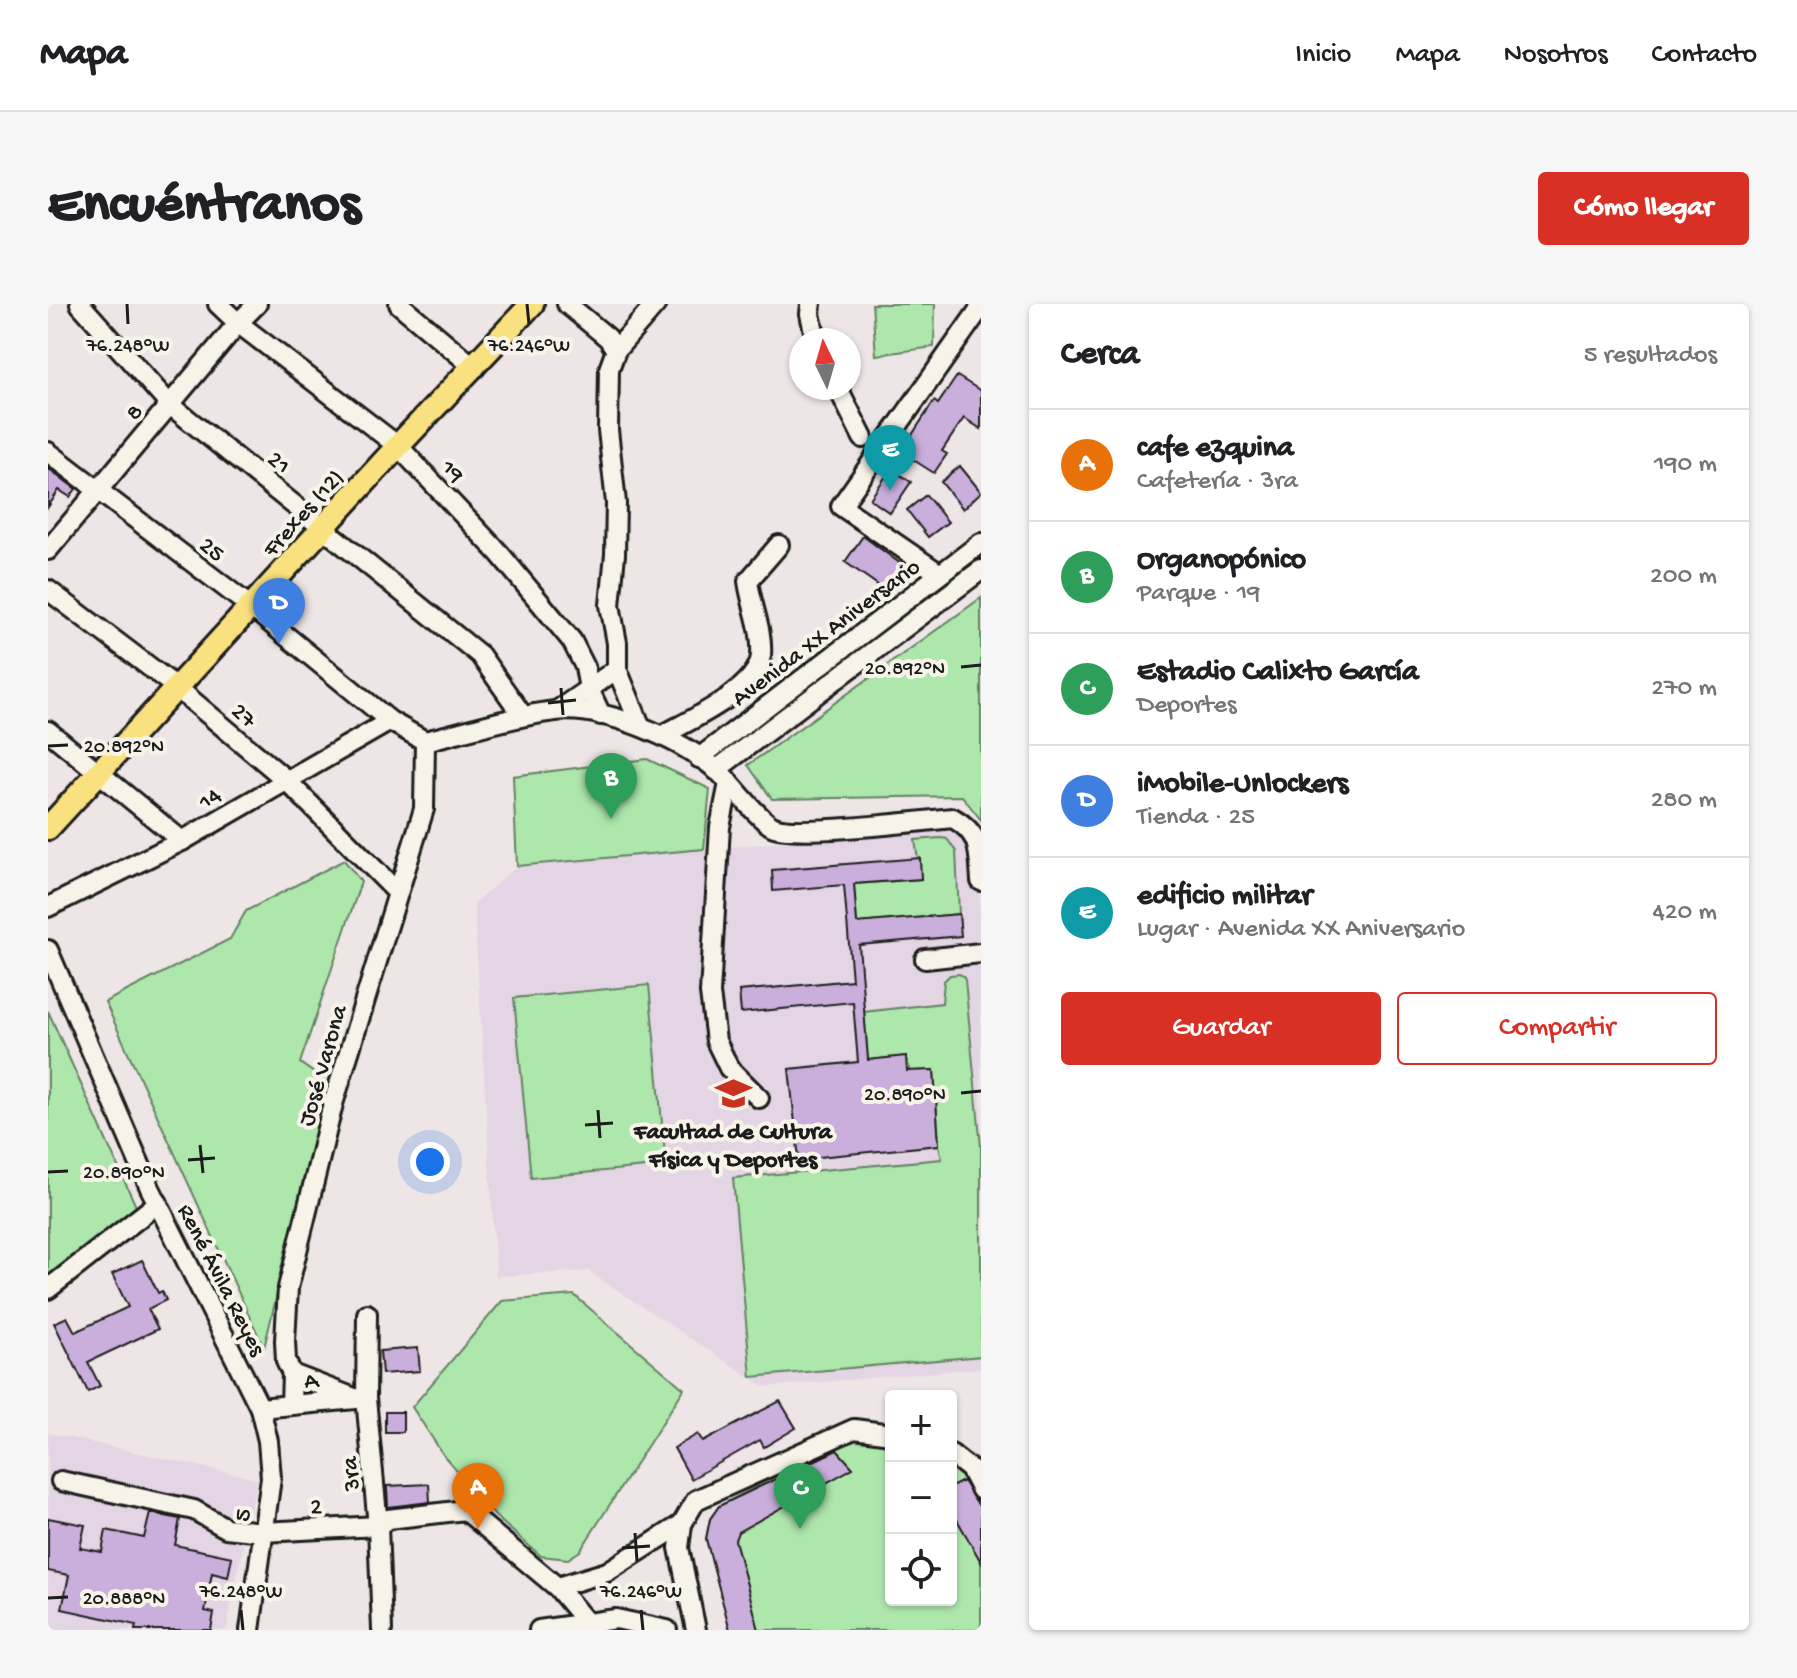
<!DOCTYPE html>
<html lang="es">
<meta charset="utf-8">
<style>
:root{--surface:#fff;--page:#f6f6f6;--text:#202124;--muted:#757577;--line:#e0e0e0;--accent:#d93025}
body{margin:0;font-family:"Gochi Hand",sans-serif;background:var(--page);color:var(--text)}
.controls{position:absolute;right:24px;bottom:24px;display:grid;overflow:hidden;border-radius:8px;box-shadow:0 2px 6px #0004}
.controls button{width:72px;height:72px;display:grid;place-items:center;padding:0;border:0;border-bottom:2px solid var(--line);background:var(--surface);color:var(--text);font:40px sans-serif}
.compass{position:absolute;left:741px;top:24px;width:72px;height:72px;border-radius:50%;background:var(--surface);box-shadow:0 2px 6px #0004;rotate:355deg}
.you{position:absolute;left:382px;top:858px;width:28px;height:28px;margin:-20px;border:6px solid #fff;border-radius:50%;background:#1a73e8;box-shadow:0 0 0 12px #1a73e833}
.badge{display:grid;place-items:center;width:52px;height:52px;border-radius:50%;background:var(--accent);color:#fff;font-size:26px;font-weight:700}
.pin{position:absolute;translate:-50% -66px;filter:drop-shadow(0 2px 4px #0008)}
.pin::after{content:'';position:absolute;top:42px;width:28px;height:24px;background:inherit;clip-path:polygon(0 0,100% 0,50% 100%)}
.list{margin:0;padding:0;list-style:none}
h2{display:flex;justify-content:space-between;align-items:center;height:104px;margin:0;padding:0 32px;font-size:34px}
h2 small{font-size:26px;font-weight:400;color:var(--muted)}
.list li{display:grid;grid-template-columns:52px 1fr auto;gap:24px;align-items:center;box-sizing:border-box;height:112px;padding:0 32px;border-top:2px solid var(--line)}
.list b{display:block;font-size:30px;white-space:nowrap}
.list p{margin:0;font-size:26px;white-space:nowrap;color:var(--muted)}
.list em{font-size:26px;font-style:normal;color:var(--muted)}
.actions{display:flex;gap:16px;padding:24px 32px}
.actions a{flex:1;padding:18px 0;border:2px solid var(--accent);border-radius:8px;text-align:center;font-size:28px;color:var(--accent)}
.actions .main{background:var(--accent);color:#fff}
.icon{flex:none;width:44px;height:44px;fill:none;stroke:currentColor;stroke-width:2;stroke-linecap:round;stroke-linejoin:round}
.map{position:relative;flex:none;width:933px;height:1326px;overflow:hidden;border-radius:8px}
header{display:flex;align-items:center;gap:48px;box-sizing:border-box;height:112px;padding:0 40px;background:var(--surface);border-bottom:2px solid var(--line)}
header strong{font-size:38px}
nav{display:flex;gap:44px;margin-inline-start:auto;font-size:28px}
.intro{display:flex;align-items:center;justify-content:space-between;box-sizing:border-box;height:192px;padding:0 48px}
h1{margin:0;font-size:56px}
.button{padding:20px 36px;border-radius:8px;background:var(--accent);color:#fff;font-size:28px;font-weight:700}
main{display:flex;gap:48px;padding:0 48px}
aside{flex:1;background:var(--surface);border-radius:8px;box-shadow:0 2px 6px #0004}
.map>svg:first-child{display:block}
.built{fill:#e3d5e3}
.green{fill:#ade7ac;stroke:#648264;stroke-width:2}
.building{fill:#caafdd;stroke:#1c1c1c;stroke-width:2}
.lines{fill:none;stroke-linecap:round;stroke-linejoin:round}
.minor-casing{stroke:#1c1c1c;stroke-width:24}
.major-casing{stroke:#1c1c1c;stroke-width:28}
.minor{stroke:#f7f3e8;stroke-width:18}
.major{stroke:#fae180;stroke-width:22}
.ticks{fill:none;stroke:#1c1c1c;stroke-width:3}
.labels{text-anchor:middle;stroke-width:8;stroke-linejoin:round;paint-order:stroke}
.street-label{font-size:24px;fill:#1c1c1c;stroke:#f7f3e8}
.poi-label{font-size:24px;font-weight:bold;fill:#1c1c1c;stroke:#f7f3e8}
.ticks-label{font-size:20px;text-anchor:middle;fill:#1c1c1c;stroke:#f7f3e8;stroke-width:8;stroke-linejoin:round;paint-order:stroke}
</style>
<header>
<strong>Mapa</strong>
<nav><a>Inicio</a><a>Mapa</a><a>Nosotros</a><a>Contacto</a></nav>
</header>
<div class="intro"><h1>Encuéntranos</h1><a class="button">Cómo llegar</a></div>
<main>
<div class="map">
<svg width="933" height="1326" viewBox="0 0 933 1326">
<rect width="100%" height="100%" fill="#eee5e6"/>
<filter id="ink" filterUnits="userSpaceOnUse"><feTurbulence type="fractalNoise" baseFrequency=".0125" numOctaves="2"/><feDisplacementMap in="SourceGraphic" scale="16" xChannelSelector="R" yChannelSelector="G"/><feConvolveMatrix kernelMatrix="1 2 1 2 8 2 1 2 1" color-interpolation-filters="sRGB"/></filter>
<g filter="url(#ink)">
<g class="built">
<path d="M925,521l8,90v453l-216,19 -177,-116 -92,5 -22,-372 43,-38z"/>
<path d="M0,1129l209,46 -31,151h-178z"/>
</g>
<g class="green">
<path d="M824,0h63l-1,43 -58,8z"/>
<path d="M933,294v222l-19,-24 -190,3 -24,-34z"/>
<path d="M599,455l63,30 -6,60 -187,17 -4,-90z"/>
<path d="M893,534l6,1 9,12 3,63 -102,9 -3,-39 67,-5 -6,-39z"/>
<path d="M296,556l17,22 -61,181 28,20 -64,265 -159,-346 125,-63 16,-28z"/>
<path d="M911,670l4,2 2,4 16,167v209l-230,21 -18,-199 209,-19 -3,-14 -5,-75 -23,1 -6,-15 -37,4 -4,-48 78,-9 2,-22 6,-6z"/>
<path d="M601,681l17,180 -135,13 -17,-180z"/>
<path d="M0,707l90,200 -90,68z"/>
<path d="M526,991l110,94 -104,162 -12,8 -27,-3 -45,-39 -52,-61 -32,-49 90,-106z"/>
<path d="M810,1129l33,10v157h60l1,-140 29,49v121h-250l-25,-91 4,-20 9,-13z"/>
</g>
<g class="building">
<path d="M909,72l24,15v38l-17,-11 -22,33 5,3 -13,19 -33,-21 33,-51 4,3z"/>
<path d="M912,162l21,26 -18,17 -22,-27z"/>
<path d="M0,164l28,21 -6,8 -11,-7 -11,17z"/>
<path d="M843,165l20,13 -21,31 -20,-14z"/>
<path d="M878,191l22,27 -20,15 -21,-27z"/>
<path d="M815,232l42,31 -17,25 -43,-30z"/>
<path d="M872,554l1,21 -67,5 3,39 102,-9 2,22 -102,9 9,115 38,-4 1,15 27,-1 5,75 -140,14 -10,-90 69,-7 -5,-60 -112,11 -2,-22 113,-11 -8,-95 -71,6 -1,-21z"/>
<path d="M94,956l16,33 4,-2 4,9 -18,9 10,20 -70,33 12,24 -12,6 -34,-69 13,-6 8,15 53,-25 -16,-33z"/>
<path d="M370,1044l2,23 -38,3 -2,-23z"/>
<path d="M732,1097l16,27 -32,19 -4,-7 -69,39 -17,-31 24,-14 5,8z"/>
<rect x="337" y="1108" width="18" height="20"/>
<path d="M789,1146l16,18 -115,64 -3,8 24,90h-29l-24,-91 4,-20 9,-13z"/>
<path d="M915,1177l18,28v53l-30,-53v-22z"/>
<path d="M381,1180l1,18 -42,5 -1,-21z"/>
<path d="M102,1209l30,6 -5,26 57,12 -4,20 -16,-4 -7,38 9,2 -3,17h-76l1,-5 -74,-16 7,-34 -21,-4v-53l37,7 -5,23 22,4 4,-22 38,8z"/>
</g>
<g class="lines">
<defs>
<g id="minor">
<path d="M32,0l89,100 311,251 43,61"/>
<path d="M170,0l20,19 160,123 101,107 73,88 13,26 4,22 12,26"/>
<path d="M351,0l76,64"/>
<path d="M519,0l41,34 8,12"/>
<path d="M763,0l-1,10 6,26"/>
<path d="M790,84l25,50"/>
<path d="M0,148l203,155 139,114 35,20"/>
<path d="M0,246l190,-227 19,-19"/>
<path d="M892,270l-99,-68 140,-199"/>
<path d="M0,286l128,97 109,92 112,113"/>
<path d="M510,406l59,-41"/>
<path d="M592,421l-23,-56v-26l-7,-38 5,-51 1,-51 -8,-73 1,-61 7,-19 40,-46"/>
<path d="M0,427l134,110"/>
<path d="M615,431c27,-15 96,-46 98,-80 2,-25 -10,-50 -13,-74l31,-36"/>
<path d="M377,437c42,-10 88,-25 130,-30 49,-6 125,28 162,59 15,13 40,48 55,56 19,11 151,-5 181,-8 28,16 26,33 28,63"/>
<path d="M651,454l282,-215"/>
<path d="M668,466l265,-200"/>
<path d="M681,479l-9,44 -10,166 6,48 13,27 30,30"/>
<path d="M0,603l134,-66 208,-120"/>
<path d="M0,646l102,238 110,220 8,33 3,37 -21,152"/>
<path d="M877,655l56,-6"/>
<path d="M0,985l110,-86"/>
<path d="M319,1010l-1,84 12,128 4,104"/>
<path d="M244,1070l62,24"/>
<path d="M243,1101l1,-31 -6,-13 -1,-20 3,-53 45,-184 91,-295 1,-68"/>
<path d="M212,1104l106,-10"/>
<path d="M903,1150l19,15 11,21"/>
<path d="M13,1177l133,29 32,18 37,4 115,-6 10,-7 77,-9 92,77 30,36 -2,7"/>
<path d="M509,1283l50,-15 75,-48"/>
<path d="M491,1326l77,-11 51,11"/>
<path d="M648,1326l-17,-82 3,-24 14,-24 158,-71 37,5"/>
</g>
<path id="major" d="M0,524l350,-382 134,-142"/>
</defs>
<use href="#minor" class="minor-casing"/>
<use href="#major" class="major-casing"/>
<use href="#minor" class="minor"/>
<use href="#major" class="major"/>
</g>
</g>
<path class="ticks" d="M79,0l1,20M479,0l2,20M913,363l20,-2M513,384l2,27M500,399l28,-3M0,442l20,-1M913,789l20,-2M550,806l2,28M537,821l28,-2M152,841l3,28M140,856l27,-2M0,868l20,-1M587,1229l2,28M574,1244l28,-2M0,1294l20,-1M193,1306l2,20M593,1306l2,20"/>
<defs>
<symbol id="university-bare" viewBox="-9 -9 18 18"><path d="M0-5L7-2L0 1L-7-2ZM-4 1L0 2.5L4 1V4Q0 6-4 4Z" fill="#c8321e" stroke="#f7f3e8" stroke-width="2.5" paint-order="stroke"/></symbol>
</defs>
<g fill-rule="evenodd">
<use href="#university-bare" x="660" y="764" width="51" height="51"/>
</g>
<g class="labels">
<g class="street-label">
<text transform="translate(85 107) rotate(-51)" y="8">8</text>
<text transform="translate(232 157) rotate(38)" y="8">21</text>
<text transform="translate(406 166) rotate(47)" y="8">19</text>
<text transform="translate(254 208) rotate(-48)" y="8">Frexes (12)</text>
<text transform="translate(165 244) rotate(37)" y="8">25</text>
<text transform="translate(777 327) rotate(-37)" y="8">Avenida XX Aniversario</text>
<text transform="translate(197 410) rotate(40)" y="8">27</text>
<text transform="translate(161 493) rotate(-31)" y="8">14</text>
<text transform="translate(273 761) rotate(-74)" y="8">José Varona</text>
<text transform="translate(175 975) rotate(63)" y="8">René Ávila Reyes</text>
<text transform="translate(263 1075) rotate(-5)" y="8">A</text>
<text transform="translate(301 1170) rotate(-95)" y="8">3ra</text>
<text transform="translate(268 1201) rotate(-3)" y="8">2</text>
<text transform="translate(193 1211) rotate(-82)" y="8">5</text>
</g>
<g class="poi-label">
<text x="685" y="834">Facultad de Cultura<tspan x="685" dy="28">Física y Deportes</tspan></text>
</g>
</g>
<g class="ticks-label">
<text x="80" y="47">76.248°W</text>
<text x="481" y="47">76.246°W</text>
<text x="857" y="370">20.892°N</text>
<text x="76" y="448">20.892°N</text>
<text x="857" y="796">20.890°N</text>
<text x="76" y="874">20.890°N</text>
<text x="193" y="1293">76.248°W</text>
<text x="593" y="1293">76.246°W</text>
<text x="76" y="1300">20.888°N</text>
</g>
</svg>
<div class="controls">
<button>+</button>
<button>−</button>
<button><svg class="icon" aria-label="locate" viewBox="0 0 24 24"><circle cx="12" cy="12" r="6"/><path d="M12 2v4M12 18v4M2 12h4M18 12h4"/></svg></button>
</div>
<svg class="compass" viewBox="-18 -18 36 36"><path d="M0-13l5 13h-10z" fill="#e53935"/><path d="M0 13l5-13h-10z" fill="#757577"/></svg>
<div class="you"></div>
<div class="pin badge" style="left:430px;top:1225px;background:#e8710a">A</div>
<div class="pin badge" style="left:563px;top:515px;background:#2e9e5b">B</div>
<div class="pin badge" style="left:752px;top:1225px;background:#2e9e5b">C</div>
<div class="pin badge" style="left:231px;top:340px;background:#3f7fe0">D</div>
<div class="pin badge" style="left:842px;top:187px;background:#0f9aa8">E</div>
</div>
<aside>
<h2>Cerca<small>5 resultados</small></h2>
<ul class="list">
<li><span class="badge" style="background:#e8710a">A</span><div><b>cafe ezquina</b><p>Cafetería · 3ra</p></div><em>190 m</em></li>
<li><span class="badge" style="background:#2e9e5b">B</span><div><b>Organopónico</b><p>Parque · 19</p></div><em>200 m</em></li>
<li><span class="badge" style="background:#2e9e5b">C</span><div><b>Estadio Calixto García</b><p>Deportes</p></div><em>270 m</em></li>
<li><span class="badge" style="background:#3f7fe0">D</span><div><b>iMobile-Unlockers</b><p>Tienda · 25</p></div><em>280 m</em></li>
<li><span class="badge" style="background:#0f9aa8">E</span><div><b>edificio militar</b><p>Lugar · Avenida XX Aniversario</p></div><em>420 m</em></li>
</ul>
<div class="actions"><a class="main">Guardar</a><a>Compartir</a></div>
</aside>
</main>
